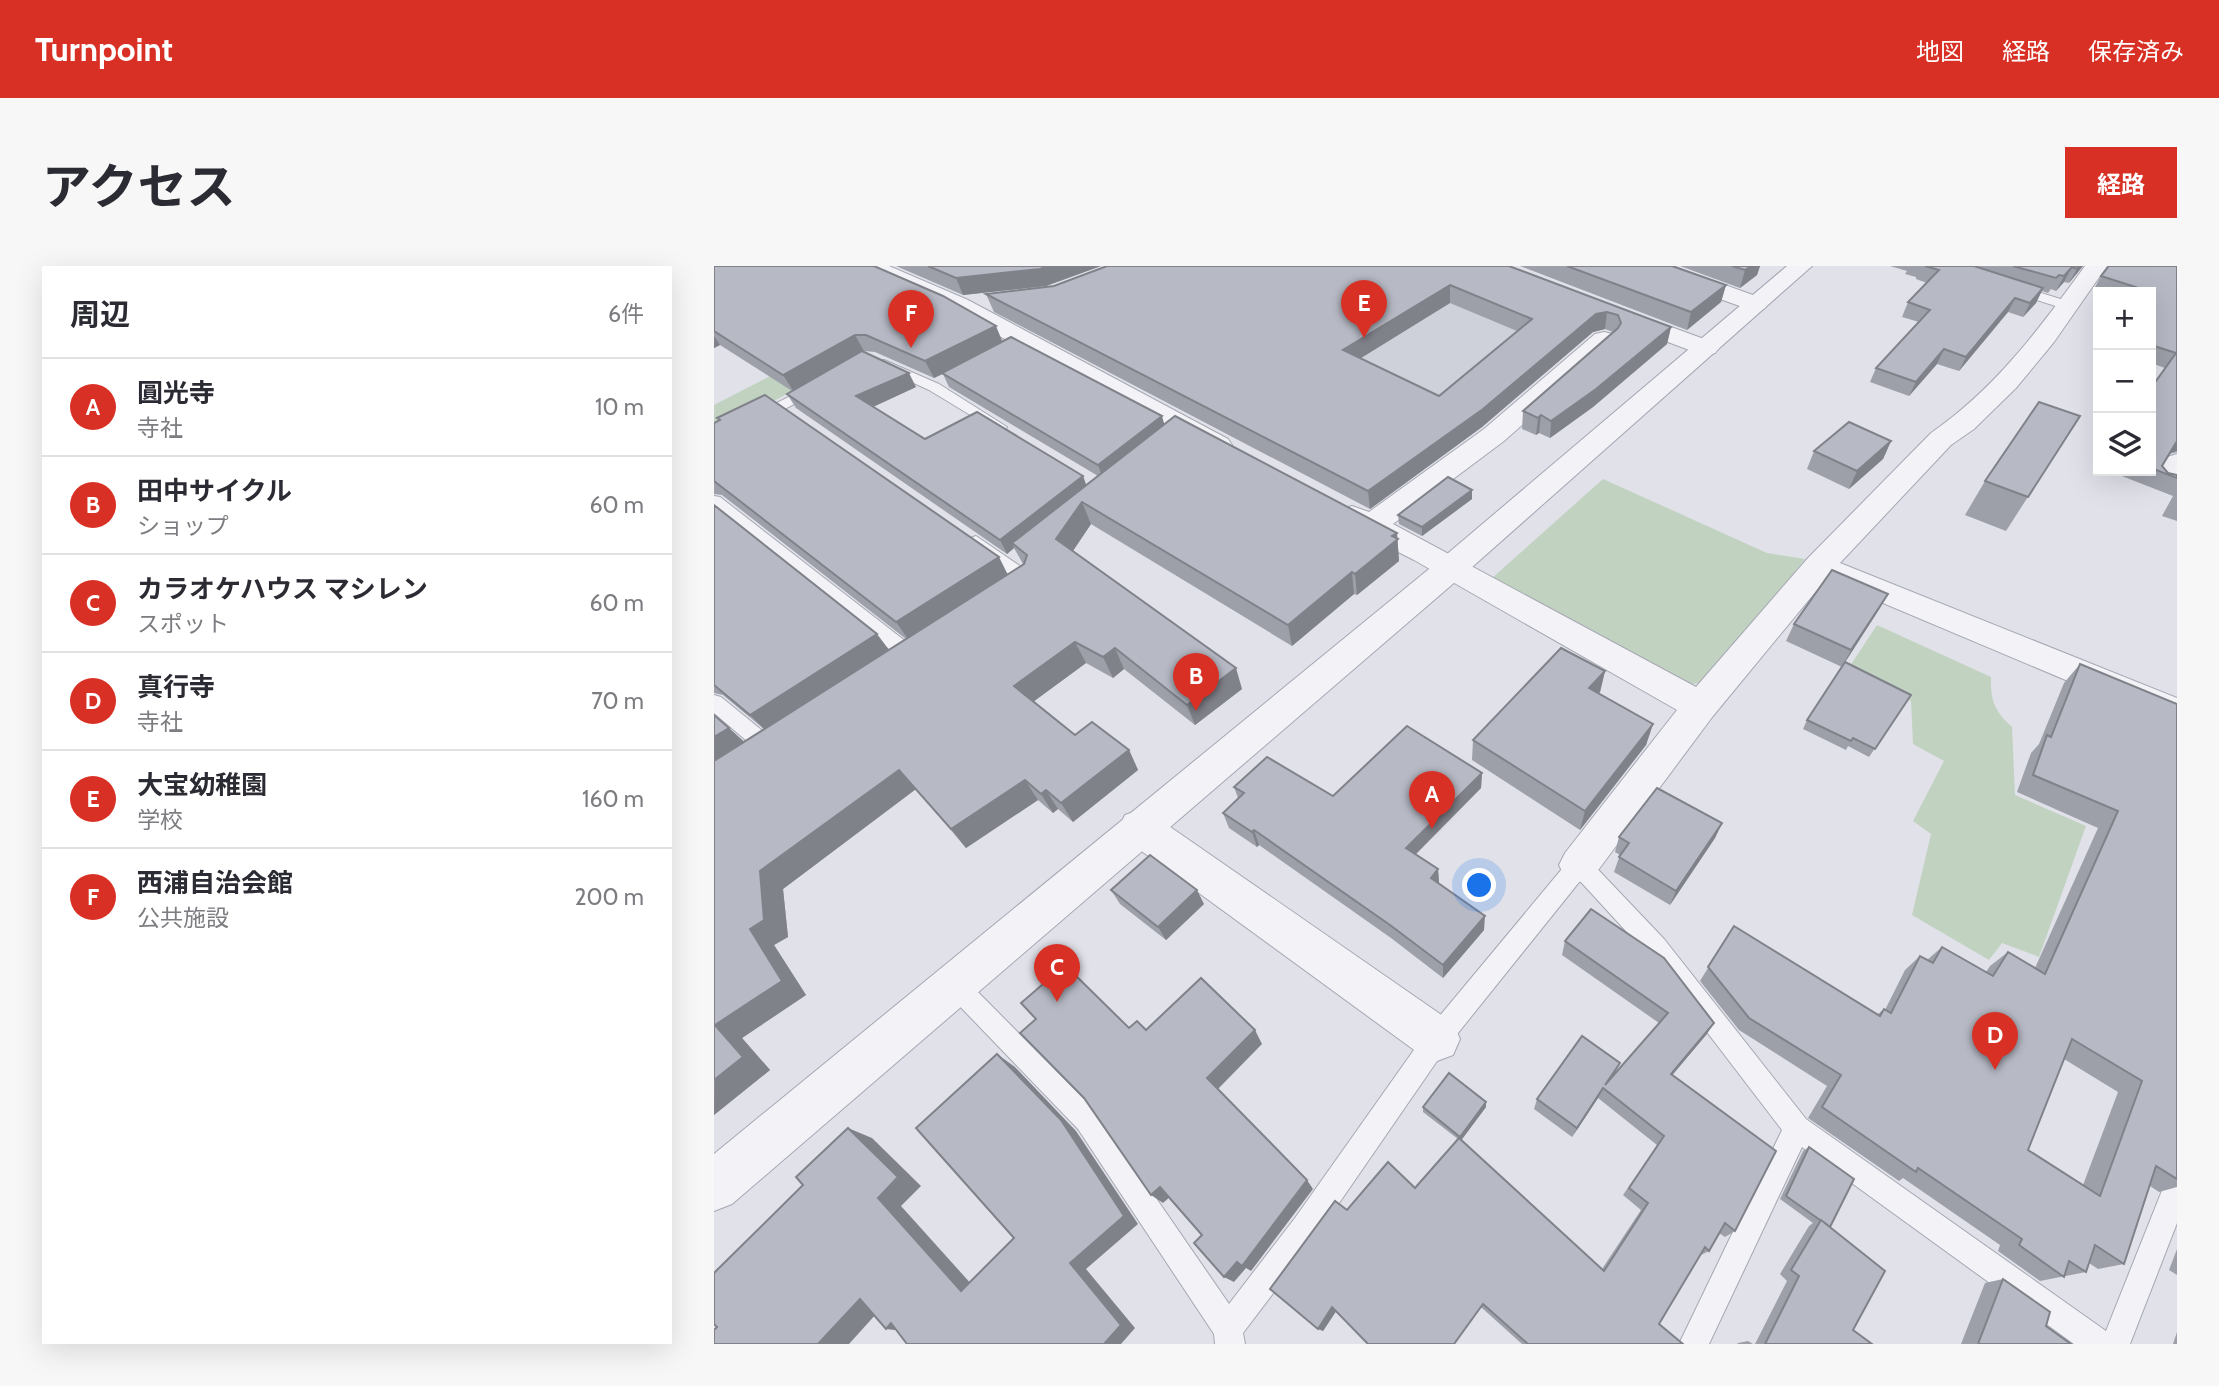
<!DOCTYPE html>
<html lang="ja">
<meta charset="utf-8">
<style>
:root{--surface:#fff;--page:#f7f7f7;--text:#2b2b33;--muted:#7c7c81;--line:#e1e1e2;--accent:#d93025}
body{margin:0;font-family:Cabin,"Noto Sans JP",sans-serif;background:var(--page);color:var(--text)}
.controls{position:absolute;right:21px;top:21px;display:grid;overflow:hidden;border-radius:0px;box-shadow:0 7px 28px #0002}
.controls button{width:63px;height:63px;display:grid;place-items:center;padding:0;border:0;border-bottom:2px solid var(--line);background:var(--surface);color:var(--text);font:35px sans-serif}
.you{position:absolute;left:766px;top:620px;width:24px;height:24px;margin:-18px;border:5px solid #fff;border-radius:50%;background:#1a73e8;box-shadow:0 0 0 10px #1a73e833}
.badge{display:grid;place-items:center;width:46px;height:46px;border-radius:50%;background:var(--accent);color:#fff;font-size:23px;font-weight:700}
.pin{position:absolute;translate:-50% -58px;filter:drop-shadow(0 2px 4px #0008)}
.pin::after{content:'';position:absolute;top:37px;width:24px;height:21px;background:inherit;clip-path:polygon(0 0,100% 0,50% 100%)}
.list{margin:0;padding:0;list-style:none}
h2{display:flex;justify-content:space-between;align-items:center;height:91px;margin:0;padding:0 28px;font-size:30px}
h2 small{font-size:23px;font-weight:400;color:var(--muted)}
.list li{display:grid;grid-template-columns:46px 1fr auto;gap:21px;align-items:center;box-sizing:border-box;height:98px;padding:0 28px;border-top:2px solid var(--line)}
.list b{display:block;font-size:26px;white-space:nowrap}
.list p{margin:0;font-size:23px;white-space:nowrap;color:var(--muted)}
.list em{font-size:23px;font-style:normal;color:var(--muted)}
.icon{flex:none;width:38px;height:38px;fill:none;stroke:currentColor;stroke-width:2;stroke-linecap:round;stroke-linejoin:round}
.map{position:relative;flex:none;width:1463px;height:1078px;overflow:hidden;border-radius:0px}
header{display:flex;align-items:center;gap:42px;box-sizing:border-box;height:98px;padding:0 35px;background:var(--accent);color:#fff}
header strong{font-size:33px}
nav{display:flex;gap:38px;margin-inline-start:auto;font-size:24px}
.intro{display:flex;align-items:center;justify-content:space-between;box-sizing:border-box;height:168px;padding:0 42px}
h1{margin:0;font-size:49px}
.button{padding:18px 32px;border-radius:0px;background:var(--accent);color:#fff;font-size:24px;font-weight:700}
main{display:flex;gap:42px;padding:0 42px}
aside{flex:1;background:var(--surface);border-radius:0px;box-shadow:0 7px 28px #0002}
.map>svg:first-child{display:block}
.built{fill:#ced0da}
.green{fill:#c2d2c1}
.lines{fill:none;stroke-linecap:round;stroke-linejoin:round}
.service-casing{stroke:#a5a7b3;stroke-width:2}
.minor-casing{stroke:#a5a7b3;stroke-width:2}
.tertiary-casing{stroke:#a5a7b3;stroke-width:2}
.service{fill:#f3f3f7;fill-rule:evenodd}
.minor{fill:#f3f3f7;fill-rule:evenodd}
.tertiary{fill:#f3f3f7;fill-rule:evenodd}
.wall{fill:#9da0a9;fill-rule:evenodd}
.shaded-wall{fill:#80828a}
.building{fill:#b7bac5;stroke:#80828a;stroke-width:2;fill-rule:evenodd}
</style>
<header>
<strong>Turnpoint</strong>
<nav><a>地図</a><a>経路</a><a>保存済み</a></nav>
</header>
<div class="intro"><h1>アクセス</h1><a class="button">経路</a></div>
<main>
<aside>
<h2>周辺<small>6件</small></h2>
<ul class="list">
<li><span class="badge">A</span><div><b>圓光寺</b><p>寺社</p></div><em>10 m</em></li>
<li><span class="badge">B</span><div><b>田中サイクル</b><p>ショップ</p></div><em>60 m</em></li>
<li><span class="badge">C</span><div><b>カラオケハウス マシレン</b><p>スポット</p></div><em>60 m</em></li>
<li><span class="badge">D</span><div><b>真行寺</b><p>寺社</p></div><em>70 m</em></li>
<li><span class="badge">E</span><div><b>大宝幼稚園</b><p>学校</p></div><em>160 m</em></li>
<li><span class="badge">F</span><div><b>西浦自治会館</b><p>公共施設</p></div><em>200 m</em></li>
</ul>
</aside>
<div class="map">
<svg width="1463" height="1078" viewBox="0 0 1463 1078">
<rect width="100%" height="100%" fill="#e0e1e9"/>
<path class="built" d="M579,0h182l94,37 -132,103 -61,-25z"/>
<g class="green">
<path d="M70,103l42,4 -112,60v-28z"/>
<path d="M889,213l164,74 38,6 -98,122 -18,4 -198,-106z"/>
<path d="M1163,359l114,52c-1,23 4,35 21,50l3,68 71,31 -47,131 -37,-14 -13,17 -77,-45 19,-81 -18,-13 31,-60 -31,-17 -2,-43 -63,-32z"/>
</g>
<g class="lines">
<defs>
<g id="service">
<path d="M1299,18l60,19 1,3 -6,4 -59,-19v-6z"/>
<path d="M170,94l55,24 68,43 -2,3h-10l-66,-40 -50,-23v-6z"/>
<path d="M102,117l5,1v6l-107,56v-11z"/>
<path d="M0,230l6,1 198,154 2,5 -2,5h-14l-190,-152z"/>
<path d="M262,270l57,39 3,4c-6,9 -16,14 -26,11l-3,-4 8,-7 -45,-33 -2,-4 2,-4z"/>
<path d="M0,429l7,2 54,44 3,6 -3,6 -7,2 -7,-2 -47,-40z"/>
<path d="M865,589l8,3 77,81 142,180 300,212 61,-153 10,-4v49l-47,121h-56l-272,-197 -93,197h-30l103,-214 -134,-175 -68,-74 -134,167 -131,190 -72,95 2,11h-30l-1,-10 -136,-205 -132,-137 -4,-8 4,-8 8,-3 8,3 134,135 133,193 66,-86 133,-188 143,-172z"/>
</g>
<g id="minor">
<path d="M145,0h30l79,34 260,139 4,6 -4,6 -10,2 -10,-2 -256,-141 -90,-39z"/>
<path d="M925,0h33l92,33 4,5 -4,5h-16l-106,-38z"/>
<path d="M1371,0h22l-53,76 -38,46 -42,41 -23,16 -111,118 337,135v29l-351,-148 -113,137 -120,161 -14,5 -14,-5 -6,-12 6,-12 112,-143 -263,-150 -73,-37 -4,-7 4,-7 11,-3 17,6 115,-83 111,-95 9,-2 9,2 3,5 -3,5 -109,97 -111,83 303,163 112,-129 123,-125c64,-44 109,-105 154,-167z"/>
<path d="M905,42l96,35 4,5 -4,5 -9,3 -9,-3 -87,-33 -3,-5 3,-5z"/>
<path d="M1463,188v31l-10,3 -10,-3 -4,-6 14,-22z"/>
<path d="M425,544l14,5 300,208 7,16 -7,16 -16,6 -16,-6 -296,-216 -6,-12 6,-12z"/>
</g>
<path id="tertiary" d="M1073,0h25l-350,310 -730,628 -18,7v-57l726,-594z"/>
</defs>
<use href="#service" class="service-casing"/>
<use href="#minor" class="minor-casing"/>
<use href="#tertiary" class="tertiary-casing"/>
<use href="#service" class="service"/>
<use href="#minor" class="minor"/>
<use href="#tertiary" class="tertiary"/>
</g>
<g class="wall">
<path d="M0,0l288,76 163,83 232,108 2,28 -42,34 -3,-1 -62,52 -201,-122 -18,27 169,138 -47,36 -71,-56 -11,9 -27,-15 -53,39 42,33 54,15 9,20 -65,52 -15,-13 -5,4 -15,-13 -72,48 -50,-59 -133,100 5,48 -14,8 32,50 -64,43 28,32 -56,45v-400l30,27 20,-13 -41,-34 -9,-2v-188l175,145 17,-11 -184,-144 -8,-1v-71l5,-2 -2,-3 291,156 15,-10 -9,-16 -7,6 -211,-146 -9,-14 5,-3 -72,-46 -6,3zM150,85l11,1 59,26 9,-4 6,13 149,89 -12,9 -3,-9 -158,-37 -52,-32 43,-20z"/>
<path d="M182,0h205l-55,20 -83,9z"/>
<path d="M795,0l162,61 -4,17 -74,63 -43,31 -11,-5 -3,2 -14,-6 1,-18 90,-79 -8,-3 -12,3 -111,95 -112,82 -376,-197 -8,-18 68,-8zM736,37l67,28 -78,65 -79,-38z"/>
<path d="M806,0h152l54,19 -5,17 -34,28z"/>
<path d="M966,0h80l-3,9 -17,13z"/>
<path d="M1176,0h193l-14,17 -5,-1 -8,9 -5,-2 -3,4 -6,-2 -6,12 -13,14 -15,-5 -49,59 -22,-7 -28,32 -39,-14 6,-14 43,-46 -17,-5 6,-15 19,-19 -11,-4v-2l-11,-3 2,-3z"/>
<path d="M1463,0v186l-8,2 -7,12 6,7 9,2v46l-15,-5 11,-20 -64,-25h42v-83l14,-20 -14,-5v-71h-53l-5,-1 8,-15z"/>
<path d="M1366,150l-74,115 -41,-16 20,-34z"/>
<path d="M1177,175l-8,18 -34,30 -42,-20 7,-18z"/>
<path d="M758,224v9l-50,37 -23,-12 -1,-9z"/>
<path d="M1174,328l-10,17 -36,56 -56,-26 8,-17z"/>
<path d="M1366,398l97,40v483l-18,5 -9,-6 -26,78 -26,5 -9,-6 -3,9 -46,9 -42,-30 2,-6 -97,-67 -4,3 -91,-63 19,-32 -88,-56 -39,-49 34,-55 144,88 6,-5 1,1 20,-40 15,-14 7,4 15,-13 44,25 4,-6 18,-14 27,16 63,-140 -81,-36 14,-39 8,-9 25,-61zM1350,793l54,33 -35,93 -55,-35z"/>
<path d="M891,405l-5,21 -1,1 54,31 -7,21 -66,85 -108,-70 1,-20z"/>
<path d="M1197,429l-42,62 -21,-11 -2,4 -43,-21 4,-9z"/>
<path d="M768,507l-1,15 -65,66 22,15 1,14 45,47 -41,48 -52,-40 -132,-93 -2,2 -28,-19 -6,-15 15,-15 -4,-11 99,9z"/>
<path d="M1008,557l-7,15 -45,67 -56,-33 6,-17 -5,-3 4,-15z"/>
<path d="M397,624l93,14 -38,36 -46,-36z"/>
<path d="M851,675l149,82 -8,12 -34,40 63,156 -10,6 -6,-4 -10,18 -10,5 -40,68 24,20h-161l-40,-36 -146,3 -13,20 24,-121 68,-22 43,-49 -35,-27v-5h63l-25,33 141,129 39,-59 -18,-15 34,-50 -59,-47 -26,39 -38,-28 3,-10 83,-36 -8,14 47,-54 -97,-68z"/>
<path d="M1095,881l20,80 24,103 19,14h-117l32,-63 -7,-7 29,-48 4,-3 -33,-24 23,-48z"/>
<path d="M1463,983v26l-8,-5z"/>
<path d="M1289,1013l43,47 25,18h-110l24,-61z"/>
<path d="M1463,1066v12h-4z"/>
<path d="M1034,1075l5,3h-16l1,-1z"/>
</g>
<g class="shaded-wall">
<path d="M335,0h52l-55,20 -83,9 -7,-17z"/>
<path d="M1037,0h9l-3,9 -17,13 5,-18z"/>
<path d="M1365,0h4l-14,17 8,-14z"/>
<path d="M1358,1l-8,15 -8,9 8,-15z"/>
<path d="M736,19v18l-105,65 -2,-18z"/>
<path d="M1012,19l-5,17 -34,28 4,-18z"/>
<path d="M1329,22l-7,15 -13,14 7,-14z"/>
<path d="M1301,32l-7,14 -49,59 7,-14z"/>
<path d="M893,46l-2,17 -12,3 -111,95 -112,82 -2,-18 228,-177z"/>
<path d="M282,60l7,17 -69,35 -9,-17z"/>
<path d="M957,61l-4,17 -74,63 -43,31 1,-17z"/>
<path d="M141,69l9,16 -70,41 -11,-17z"/>
<path d="M0,70l6,9 -6,3z"/>
<path d="M1230,83l-7,15 -28,32 7,-14z"/>
<path d="M195,107l7,14 -52,24 -8,-15z"/>
<path d="M827,149l-2,18 -3,2 2,-17z"/>
<path d="M448,150l4,14 -63,49 -5,-14z"/>
<path d="M1463,174v11l-11,3z"/>
<path d="M1177,175l-8,18 -34,30 8,-18z"/>
<path d="M369,210l5,14 -76,53 2,5 -7,6 -7,-14z"/>
<path d="M758,224v9l-50,37v-9z"/>
<path d="M368,236l9,22 -25,37 -10,-22z"/>
<path d="M683,267l2,28 -42,34 -2,-21z"/>
<path d="M285,291l11,22 -99,64 -15,-21z"/>
<path d="M638,306l2,22 -62,52 -4,-21z"/>
<path d="M1174,328l-10,17 -36,56 9,-17z"/>
<path d="M163,368l16,21 -123,80 -20,-20z"/>
<path d="M361,376l11,21 -60,44 -12,-21z"/>
<path d="M401,382l9,21 -11,9 -10,-21z"/>
<path d="M522,402l6,21 -47,36 -8,-20z"/>
<path d="M891,405l-5,21 -15,16 4,-20z"/>
<path d="M939,458l-7,21 -66,85 5,-19z"/>
<path d="M15,462l22,20 -37,23v-34z"/>
<path d="M415,484l9,20 -65,52 -12,-19z"/>
<path d="M185,504l17,19 -133,100 5,48 -14,8 32,50 -64,43 28,32 -56,45 1,-90 45,-154z"/>
<path d="M768,507l-1,15 -74,75 -1,-15z"/>
<path d="M311,514l13,20 -72,48 -15,-19z"/>
<path d="M332,524l12,19 -5,4 -12,-19z"/>
<path d="M1008,557l-7,15 -45,67 6,-14z"/>
<path d="M540,564l5,15 -2,2 -5,-15z"/>
<path d="M724,603l1,14 -8,-5z"/>
<path d="M483,624l7,14 -38,36 -8,-13z"/>
<path d="M771,650l-1,14 -41,48v-13z"/>
<path d="M1000,757l-8,12 -42,50 7,-11z"/>
<path d="M541,764l7,14 -46,47 -9,-13z"/>
<path d="M283,788l18,13 61,64 62,93 -52,45 49,59 -14,16h-17l-34,-81z"/>
<path d="M889,822l-5,10 -26,39 5,-9z"/>
<path d="M772,836v5l-26,35v-5z"/>
<path d="M134,862l24,10 49,48 -20,20 81,90 -21,-5 -83,-93z"/>
<path d="M593,914l6,9 -62,82 -5,-3 -12,14 -10,-5z"/>
<path d="M446,921l11,9 -8,7 -12,-8z"/>
<path d="M146,1033l26,4 -37,41h-31z"/>
<path d="M618,1041l5,3 -14,21 -5,-2z"/>
<path d="M177,1057l20,9 -25,-3z"/>
</g>
<g class="building">
<path d="M0,0h160l69,30 53,30 -71,35 -59,-26h-11l-72,40 -69,-44z"/>
<path d="M214,0h121l-9,3 -84,9z"/>
<path d="M393,0h402l162,61 -75,62 -45,32 -10,-6 -3,3 -15,-7 95,-83 3,-5 -3,-8 -11,-3 -11,2 -113,95 -115,82 -382,-197 68,-8zM736,19l82,34 -93,77 -96,-46z"/>
<path d="M853,0h105l54,19 -35,27z"/>
<path d="M1018,0h19l-6,4z"/>
<path d="M1211,0h49l69,22 -13,15 -15,-5 -49,59 -22,-8 -28,33 -40,-14 54,-58 -22,-8 31,-32z"/>
<path d="M1299,0h66l-2,3 -5,-2 -8,9 -5,-1 -3,3z"/>
<path d="M1395,0h68v175l-15,25 6,7 9,2v3l-26,-10v-80l25,-35 -25,-8v-53h-9l3,-2 -44,-14z"/>
<path d="M297,71l151,79 -64,49 -156,-92z"/>
<path d="M148,85l47,22 -53,23 69,43 52,-27 106,64 -83,64 -213,-146z"/>
<path d="M51,129l234,162 -103,65 -182,-141v-58l6,-3 -3,-2z"/>
<path d="M1325,136l41,14 -52,81 -43,-16z"/>
<path d="M461,150l222,117 -5,3 6,3 -43,35 -3,-2 -64,53 -206,-123 -26,37 180,129 -49,37 -72,-57 -12,9 -28,-15 -61,44 61,49 17,-13 37,28 -68,53 -15,-13 -5,4 -16,-14 -74,49 -52,-59 -139,101 4,49 -14,9 32,52 -67,44 28,32 -29,23v-319l310,-197 3,-9 -15,-12z"/>
<path d="M1135,156l42,19 -34,30 -43,-20z"/>
<path d="M734,211l24,13 -50,37 -24,-12z"/>
<path d="M0,239l163,129 -127,81 -36,-30z"/>
<path d="M1118,304l56,24 -37,56 -57,-26z"/>
<path d="M847,382l44,23 -16,17 64,36 -68,87 -112,-71z"/>
<path d="M1131,396l66,33 -36,54 -22,-11 -2,3 -44,-21z"/>
<path d="M1366,398l97,40v475l-21,-13 -32,98 -29,-19 -9,27 -17,-11 -5,16 -45,-32 3,-6 -104,-71 -2,4 -94,-65 19,-32 -92,-57 -41,-51 26,-41 146,90 4,-7 7,4 29,-57 13,7 9,-16 51,29 15,-24 37,22 73,-163 -85,-36 14,-40 4,2zM1358,773l70,42 -42,115 -72,-46z"/>
<path d="M0,449l15,13 -15,9z"/>
<path d="M693,460l75,47 -76,75 32,21 -7,9 54,38 -42,49 -53,-40 -136,-95 -2,2 -29,-19 21,-20 -10,-6 33,-30 66,39z"/>
<path d="M943,522l65,35 -46,68 -57,-34 10,-14 -10,-6z"/>
<path d="M436,589l47,35 -39,37 -47,-37z"/>
<path d="M877,643l73,49 50,65 -43,51 105,77 -41,80 -10,-8 -16,28 -4,-4 -46,77 24,20h-155l-45,-40 -29,40h-86l-36,-37 -14,22 -48,-40 65,-88 12,9 41,-48 27,26 44,-50 145,133 44,-68 -19,-15 35,-52 -61,-48 -26,40 -40,-29 45,-63 38,27 -15,22 63,-72 -103,-72z"/>
<path d="M351,699l64,63 8,-7 9,9 55,-52 54,52 -48,48 100,102 -65,86 -5,-4 -13,15 -30,-34 8,-8 -42,-48 -9,8 -67,-97 -64,-65 16,-14 -15,-16z"/>
<path d="M283,788l64,66 63,96 -54,47 51,62 -17,19h-197l-16,-21 -5,6 -26,-30 -42,45h-104v-14l3,-3 -3,-3v-51l89,-88 -7,-8 52,-49 50,49 -20,21 83,93 53,-53 -98,-110z"/>
<path d="M735,807l37,29 -26,35 -37,-30z"/>
<path d="M1095,881l45,32 -24,48 -44,-31z"/>
<path d="M1107,954l64,51 -32,59 19,14h-107l34,-68 -8,-6z"/>
<path d="M1289,1013l47,33 -4,14 25,18h-93z"/>
</g>
</svg>
<div class="controls">
<button>+</button>
<button>−</button>
<button><svg class="icon" aria-label="layers" viewBox="0 0 24 24"><path d="M12 4l9 5-9 5-9-5zM3 14l9 5 9-5"/></svg></button>
</div>
<div class="you"></div>
<div class="pin badge" style="left:718px;top:563px">A</div>
<div class="pin badge" style="left:482px;top:445px">B</div>
<div class="pin badge" style="left:343px;top:736px">C</div>
<div class="pin badge" style="left:1281px;top:804px">D</div>
<div class="pin badge" style="left:650px;top:72px">E</div>
<div class="pin badge" style="left:197px;top:82px">F</div>
</div>
</main>
